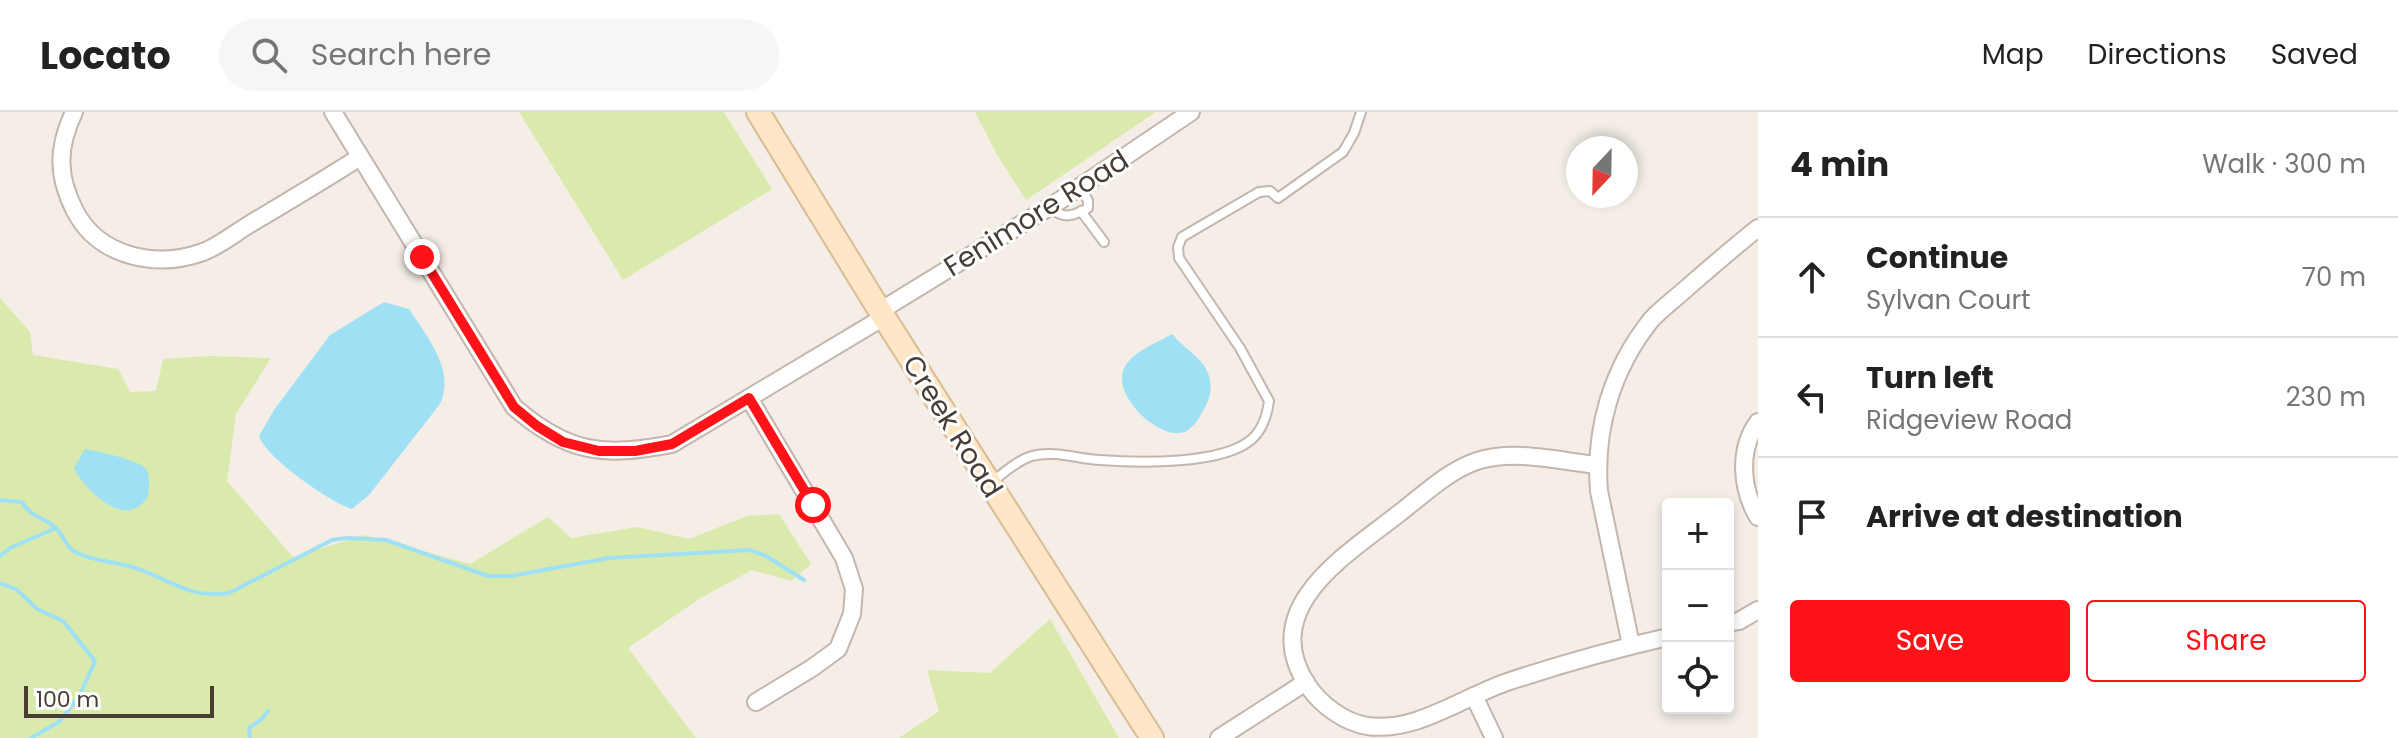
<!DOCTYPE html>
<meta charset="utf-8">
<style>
:root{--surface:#fff;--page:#f6f6f6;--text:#222;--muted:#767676;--line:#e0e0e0;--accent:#ff1319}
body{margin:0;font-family:Poppins,sans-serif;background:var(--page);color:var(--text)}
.controls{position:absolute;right:24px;bottom:24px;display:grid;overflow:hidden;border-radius:8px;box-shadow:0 4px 12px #0003}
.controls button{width:72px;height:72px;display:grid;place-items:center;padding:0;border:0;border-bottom:2px solid var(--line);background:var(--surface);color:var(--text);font:40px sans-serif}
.compass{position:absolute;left:1566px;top:24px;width:72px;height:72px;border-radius:50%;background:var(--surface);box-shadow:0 4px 12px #0003;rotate:202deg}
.scale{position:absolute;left:24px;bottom:20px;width:190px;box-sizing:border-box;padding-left:8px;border:4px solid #473d35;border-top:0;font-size:22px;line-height:28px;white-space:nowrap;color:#473d35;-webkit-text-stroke:6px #fff;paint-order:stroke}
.stop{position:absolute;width:24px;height:24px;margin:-18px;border:6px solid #ff1319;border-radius:50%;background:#fff}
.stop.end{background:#ff1319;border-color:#fff;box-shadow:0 2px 8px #0008}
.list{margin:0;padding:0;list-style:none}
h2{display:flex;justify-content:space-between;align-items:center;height:104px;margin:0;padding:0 32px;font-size:34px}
h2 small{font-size:26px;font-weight:400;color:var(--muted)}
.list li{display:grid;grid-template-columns:52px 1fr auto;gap:24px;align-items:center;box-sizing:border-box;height:120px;padding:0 32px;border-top:2px solid var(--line)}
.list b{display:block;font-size:30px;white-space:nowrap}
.list p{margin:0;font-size:26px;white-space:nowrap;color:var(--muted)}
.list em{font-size:26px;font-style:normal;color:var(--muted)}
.actions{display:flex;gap:16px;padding:24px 32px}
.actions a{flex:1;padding:18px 0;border:2px solid var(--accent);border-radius:8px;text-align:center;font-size:28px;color:var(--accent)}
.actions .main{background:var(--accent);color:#fff}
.icon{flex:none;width:44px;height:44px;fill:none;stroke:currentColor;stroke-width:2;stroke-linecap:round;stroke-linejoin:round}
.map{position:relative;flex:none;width:1758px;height:626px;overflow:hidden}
header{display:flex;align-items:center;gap:48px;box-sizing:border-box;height:112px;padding:0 40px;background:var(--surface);border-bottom:2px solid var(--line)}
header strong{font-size:38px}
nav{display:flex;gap:44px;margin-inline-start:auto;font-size:28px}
.search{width:560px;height:72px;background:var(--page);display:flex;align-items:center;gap:20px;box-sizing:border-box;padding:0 28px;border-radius:44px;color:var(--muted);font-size:30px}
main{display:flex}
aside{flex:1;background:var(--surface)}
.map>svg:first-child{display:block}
.green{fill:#daeaad}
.water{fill:#a0e0f4}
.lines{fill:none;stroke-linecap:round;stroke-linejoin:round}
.stream{stroke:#a0e0f4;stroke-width:4}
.lane-casing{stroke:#c3b6ac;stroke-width:12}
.street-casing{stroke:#c3b6ac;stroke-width:20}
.secondary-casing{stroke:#d9bc96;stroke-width:26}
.lane{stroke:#fff;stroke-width:8}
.street{stroke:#fff;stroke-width:16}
.secondary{stroke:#ffe7c6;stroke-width:22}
.route{stroke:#ff1319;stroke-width:10}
.labels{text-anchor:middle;stroke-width:6;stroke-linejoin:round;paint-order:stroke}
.street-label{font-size:28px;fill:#473d35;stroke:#fff}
</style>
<header>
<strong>Locato</strong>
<div class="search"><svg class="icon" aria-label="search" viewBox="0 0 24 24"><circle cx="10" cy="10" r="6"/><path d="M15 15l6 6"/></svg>Search here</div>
<nav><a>Map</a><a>Directions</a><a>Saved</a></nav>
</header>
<main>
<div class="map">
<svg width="1758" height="626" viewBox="0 0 1758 626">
<rect width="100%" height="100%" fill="#f4eee7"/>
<g class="green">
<path d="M519,0h205l48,77 -149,91z"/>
<path d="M975,0h181l-130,88 -30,-47z"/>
<path d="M0,186l30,34 3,23 85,14 12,23 26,-1 7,-32 47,-3 61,2 -35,56 -9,67 66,76 72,-22 105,29 78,-47 23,21 67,-11 51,12 58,-23 32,-2 32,50 -20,17 -39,-11 -53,29 -71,49 68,90h-696z"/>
<path d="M1050,507l69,119h-220l40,-27 -12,-41 63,3z"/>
</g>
<g class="water">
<path d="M384,190l25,7c18,27 47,63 31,95l-71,91 -17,14c-22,-7 -86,-51 -93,-73l15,-26 56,-75z"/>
<path d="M1172,222c9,11 24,21 31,30 9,12 10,29 3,41 -4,8 -10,20 -18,25 -23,17 -82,-37 -62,-65 10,-15 31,-22 46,-31z"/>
<path d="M85,337c14,3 51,10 60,19 5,5 4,11 4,18 0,10 -2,15 -11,21 -22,14 -55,-20 -64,-39z"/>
</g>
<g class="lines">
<g class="stream">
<path d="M0,388l22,2c7,14 23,16 34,26 8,8 9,18 19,24 21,11 45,9 66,18 35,13 48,28 88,23l103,-53 15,-2 39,2 102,36h23l98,-18 141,-8 16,6 38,24"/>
<path d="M0,444l10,-8 46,-20"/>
<path d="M0,471l16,6 21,20 26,12 32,40 -15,34 -21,27 -28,16"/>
<path d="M250,626l-1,-10 13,-9 6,-8"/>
</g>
<defs>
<g id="lane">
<path d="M1050,95c13,13 23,9 38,1v-7l-7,-14"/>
<path d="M1081,99l23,31"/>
<path d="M990,371c13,-9 27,-23 42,-27 23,-6 46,3 68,4 38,3 123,5 152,-21 11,-10 15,-23 17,-38l-29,-53 -61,-90 -1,-11 4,-10 77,-45 11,-1 8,7 65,-46 11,-19 7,-21"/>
</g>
<g id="street">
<path d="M74,0c-17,36 -17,64 1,99 24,46 81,58 128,41 16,-6 32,-19 47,-28 37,-22 74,-44 110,-67"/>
<path d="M333,0l181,295c54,47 90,50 158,37l212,-127"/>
<path d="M880,199l179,-110 132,-89"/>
<path d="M749,286l95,160 10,31 -2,25 -14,35 -26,19 -56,34"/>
<path d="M1758,310c-20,27 -17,67 0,95"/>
<path d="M1597,353c-38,-4 -83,-16 -120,-4 -30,10 -56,36 -80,54 -54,42 -140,94 -89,171 13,19 36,36 59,40 50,7 97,-30 143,-45 52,-17 105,-32 158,-44"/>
<path d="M1728,511l11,-2 19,-11"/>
<path d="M1631,533l-32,-154c-5,-62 13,-122 52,-171 11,-12 25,-22 37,-33 23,-20 46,-40 70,-59"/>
<path d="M1474,584l20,42"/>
<path d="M1219,626l87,-56"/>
</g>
<path id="secondary" d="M758,0l122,199 272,427"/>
</defs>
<use href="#lane" class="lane-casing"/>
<use href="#street" class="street-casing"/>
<use href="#secondary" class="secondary-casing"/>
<use href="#lane" class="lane"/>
<use href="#street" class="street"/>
<use href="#secondary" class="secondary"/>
</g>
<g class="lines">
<path class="route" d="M422,145l92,150 23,19 26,16 36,9h36l37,-7 77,-46 64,107"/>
</g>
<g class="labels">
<g class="street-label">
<text transform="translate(1036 101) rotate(-32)" y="10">Fenimore Road</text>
<text transform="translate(953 314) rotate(58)" y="10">Creek Road</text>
</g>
</g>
</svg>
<div class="controls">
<button>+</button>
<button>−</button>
<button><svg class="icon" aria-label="locate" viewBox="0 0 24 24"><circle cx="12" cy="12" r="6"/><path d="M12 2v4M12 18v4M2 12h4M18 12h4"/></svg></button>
</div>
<svg class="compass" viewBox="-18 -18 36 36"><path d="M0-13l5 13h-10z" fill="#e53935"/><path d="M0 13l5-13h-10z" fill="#767676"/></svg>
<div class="scale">100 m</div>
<div class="stop" style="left:813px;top:393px"></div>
<div class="stop end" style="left:422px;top:145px"></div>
</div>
<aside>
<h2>4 min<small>Walk · 300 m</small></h2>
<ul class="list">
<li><svg class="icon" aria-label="ahead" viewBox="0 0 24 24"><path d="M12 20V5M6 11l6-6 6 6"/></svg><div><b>Continue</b><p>Sylvan Court</p></div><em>70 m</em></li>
<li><svg class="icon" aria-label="left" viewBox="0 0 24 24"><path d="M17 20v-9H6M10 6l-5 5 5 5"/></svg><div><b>Turn left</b><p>Ridgeview Road</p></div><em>230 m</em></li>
<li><svg class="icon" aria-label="arrive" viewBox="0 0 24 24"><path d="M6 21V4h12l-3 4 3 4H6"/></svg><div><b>Arrive at destination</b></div></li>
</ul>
<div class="actions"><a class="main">Save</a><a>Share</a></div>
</aside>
</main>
